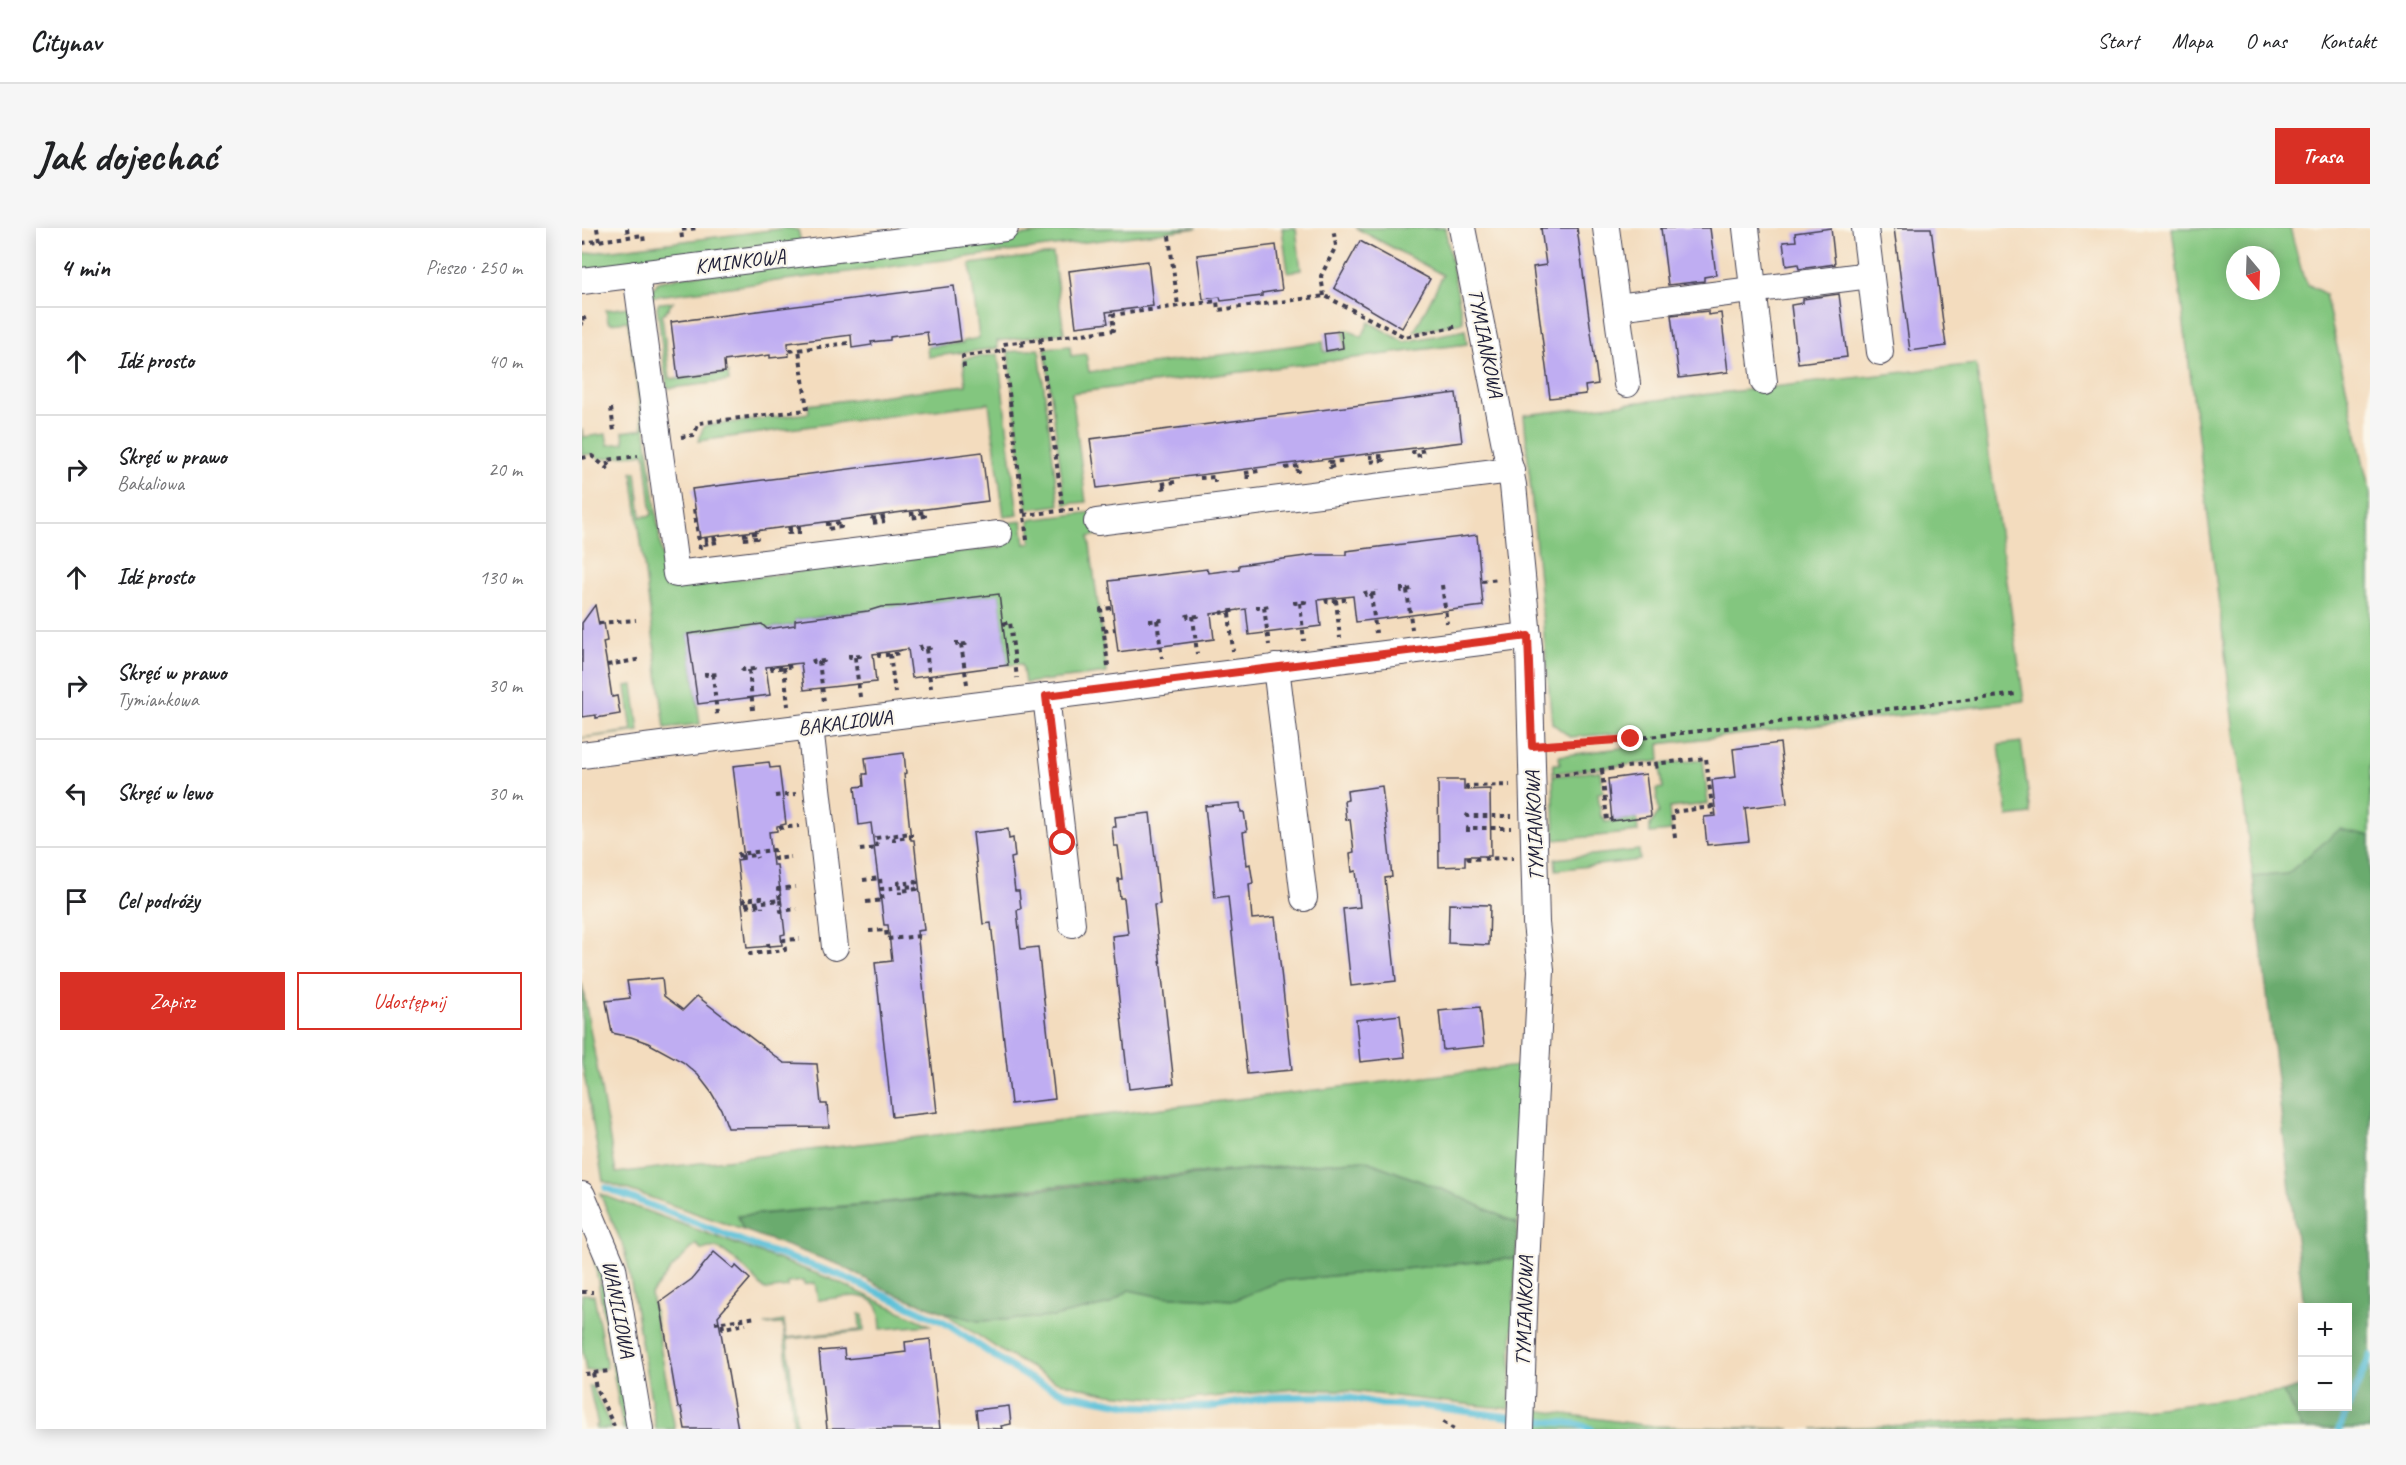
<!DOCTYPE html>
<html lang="pl">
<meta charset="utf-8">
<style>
:root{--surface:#fff;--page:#f6f6f6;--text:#202124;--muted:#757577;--line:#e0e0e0;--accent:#d93025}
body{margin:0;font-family:Caveat,sans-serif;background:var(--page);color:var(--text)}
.controls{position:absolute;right:18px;bottom:18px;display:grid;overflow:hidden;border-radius:0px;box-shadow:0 3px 15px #0003}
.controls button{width:54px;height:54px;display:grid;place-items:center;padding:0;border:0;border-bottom:2px solid var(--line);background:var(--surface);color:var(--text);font:30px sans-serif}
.compass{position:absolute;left:1644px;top:18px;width:54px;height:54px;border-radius:50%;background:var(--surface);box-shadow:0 3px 15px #0003;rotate:161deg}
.stop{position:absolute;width:18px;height:18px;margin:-14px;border:4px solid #d93025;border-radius:50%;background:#fff}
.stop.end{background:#d93025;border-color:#fff;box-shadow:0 2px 6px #0008}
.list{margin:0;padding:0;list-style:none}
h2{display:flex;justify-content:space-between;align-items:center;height:78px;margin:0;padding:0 24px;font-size:26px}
h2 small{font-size:20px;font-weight:400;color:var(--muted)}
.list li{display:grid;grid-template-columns:39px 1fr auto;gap:18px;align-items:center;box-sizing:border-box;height:108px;padding:0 24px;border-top:2px solid var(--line)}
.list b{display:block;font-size:22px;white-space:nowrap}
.list p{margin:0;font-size:20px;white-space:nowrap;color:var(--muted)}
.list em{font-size:20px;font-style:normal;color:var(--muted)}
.actions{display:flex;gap:12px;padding:18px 24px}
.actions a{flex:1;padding:14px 0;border:2px solid var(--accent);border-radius:0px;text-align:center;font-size:21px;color:var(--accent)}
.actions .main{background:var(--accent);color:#fff}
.icon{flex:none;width:33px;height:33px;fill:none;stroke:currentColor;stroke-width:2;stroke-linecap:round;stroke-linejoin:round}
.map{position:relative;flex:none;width:1788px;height:1201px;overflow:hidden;border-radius:0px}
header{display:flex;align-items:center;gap:36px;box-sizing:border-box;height:84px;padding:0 30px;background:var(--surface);border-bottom:2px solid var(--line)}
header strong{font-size:28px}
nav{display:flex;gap:33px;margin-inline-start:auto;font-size:21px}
.intro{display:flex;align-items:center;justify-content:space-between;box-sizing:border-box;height:144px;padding:0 36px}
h1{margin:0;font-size:42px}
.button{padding:15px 27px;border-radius:0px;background:var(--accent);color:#fff;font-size:21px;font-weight:700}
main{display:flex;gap:36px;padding:0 36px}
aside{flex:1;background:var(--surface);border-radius:0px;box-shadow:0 3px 15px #0003}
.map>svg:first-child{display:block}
.green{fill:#83c67f;stroke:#52745d;stroke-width:1.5;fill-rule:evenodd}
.forest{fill:#6aab6e;stroke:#466654;stroke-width:1.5}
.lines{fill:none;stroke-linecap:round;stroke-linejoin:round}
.stream{stroke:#5ac0d8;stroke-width:7}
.building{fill:#bfadf2}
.minor-casing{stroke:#413e4f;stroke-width:28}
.path{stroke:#413e4f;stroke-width:4;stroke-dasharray:4.5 4.5;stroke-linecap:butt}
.minor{stroke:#fff;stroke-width:26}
.route{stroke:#d93025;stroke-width:8}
.labels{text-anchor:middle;stroke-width:4.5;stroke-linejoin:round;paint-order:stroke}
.street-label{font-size:21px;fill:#22223b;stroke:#fbf7ec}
</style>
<header>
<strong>Citynav</strong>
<nav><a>Start</a><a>Mapa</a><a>O nas</a><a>Kontakt</a></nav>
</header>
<div class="intro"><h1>Jak dojechać</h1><a class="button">Trasa</a></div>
<main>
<aside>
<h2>4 min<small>Pieszo · 250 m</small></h2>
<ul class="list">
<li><svg class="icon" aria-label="ahead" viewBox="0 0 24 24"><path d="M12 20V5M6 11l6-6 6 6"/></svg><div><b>Idź prosto</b></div><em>40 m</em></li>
<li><svg class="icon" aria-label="right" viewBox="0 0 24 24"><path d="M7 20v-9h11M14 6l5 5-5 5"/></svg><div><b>Skręć w prawo</b><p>Bakaliowa</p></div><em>20 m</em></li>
<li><svg class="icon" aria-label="ahead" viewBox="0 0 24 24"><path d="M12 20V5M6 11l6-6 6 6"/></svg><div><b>Idź prosto</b></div><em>130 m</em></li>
<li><svg class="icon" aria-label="right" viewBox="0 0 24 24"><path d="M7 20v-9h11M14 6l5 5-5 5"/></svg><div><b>Skręć w prawo</b><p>Tymiankowa</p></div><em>30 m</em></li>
<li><svg class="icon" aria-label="left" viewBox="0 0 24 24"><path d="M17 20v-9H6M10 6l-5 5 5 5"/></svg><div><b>Skręć w lewo</b></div><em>30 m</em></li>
<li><svg class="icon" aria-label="arrive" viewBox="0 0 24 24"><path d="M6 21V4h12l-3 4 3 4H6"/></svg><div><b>Cel podróży</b></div></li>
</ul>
<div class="actions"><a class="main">Zapisz</a><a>Udostępnij</a></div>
</aside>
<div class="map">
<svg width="1788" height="1201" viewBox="0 0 1788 1201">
<rect width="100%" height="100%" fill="#fbf7ec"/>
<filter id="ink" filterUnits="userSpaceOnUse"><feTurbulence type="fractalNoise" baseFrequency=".0167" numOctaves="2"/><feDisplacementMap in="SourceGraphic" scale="12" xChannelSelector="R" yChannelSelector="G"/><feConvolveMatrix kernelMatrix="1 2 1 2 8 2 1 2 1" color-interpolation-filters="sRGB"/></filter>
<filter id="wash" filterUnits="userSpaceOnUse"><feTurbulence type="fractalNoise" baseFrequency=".008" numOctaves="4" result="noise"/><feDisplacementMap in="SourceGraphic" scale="24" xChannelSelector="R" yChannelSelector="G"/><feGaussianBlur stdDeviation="1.35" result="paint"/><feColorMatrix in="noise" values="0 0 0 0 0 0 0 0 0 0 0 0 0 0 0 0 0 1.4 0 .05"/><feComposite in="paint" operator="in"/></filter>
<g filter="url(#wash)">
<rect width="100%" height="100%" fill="#f3dcbe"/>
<g class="green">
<path d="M205,0l11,2 3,12 -219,28v-16z"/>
<path d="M501,0h114l-547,69v-4l8,-11 27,-6z"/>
<path d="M700,0h14l5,42 -13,2z"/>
<path d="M774,0h89l18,94 -49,10 29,-57z"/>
<path d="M1590,0h118l13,48 4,8 18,10 45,198v344l-30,-6 -53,44 -34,3zM1653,27h36v36h-36z"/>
<path d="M471,26l11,79 -67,8 1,7 -70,9 -1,-10 36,-4 1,-2 15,-3 -9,-74z"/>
<path d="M91,74l-11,14 8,62 7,1 51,-6 1,8 -58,7 -4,-1 -10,-80 2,-4z"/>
<path d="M48,79l36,281 336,-41 -2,-23 22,-3 3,23 6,-1 -2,-23 64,-8 4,23 -8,2 18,136 -82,10 -3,-19 -14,1 -9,-70 -25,2 -179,23v5l-32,4 -1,-5 -74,10 12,90 -35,4 -33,-256h4l5,45 11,-2 -7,-62 -46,6 -6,-5 -11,1v-26l1,8 23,-3 2,11 16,-2 -1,-11 20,-3 -15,-108 -17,2 -3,-2 -2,-11z"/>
<path d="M787,94l35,20 61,-12 2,14 -395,49 14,109 -21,2 -20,-156 25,-2 1,10 15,-2 3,18 232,-30h2l1,10 21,-3 -2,-18 5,-1 14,7z"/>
<path d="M457,121l20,156 -32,4 -19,-157z"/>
<path d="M416,126l20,161 -14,2 -15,-114 -291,38 6,-15 105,-13 -1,-8 158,-20 -3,-26z"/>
<path d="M1394,136l48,337 -365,43 1,17 -107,12v-9h7l-1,-8 77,-10 -2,-14 -64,5 -18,-14 -28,-308z"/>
<path d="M51,457l6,46 -57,7 50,-7 -6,-45z"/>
<path d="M1439,514l10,72 -23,3 -9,-72z"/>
<path d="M1121,532l5,44 -39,4 2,23 -21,2v-8l9,-13 -3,-23 7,-1 -3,-24z"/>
<path d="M1018,543l3,21 -5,1 3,24h3l1,5 32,-3 1,13 -83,8 -2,-64z"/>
<path d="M1057,622l1,10 -84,10 -1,-11z"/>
<path d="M0,756l34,189 910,-108 -8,159 -64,-30 -90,-34 -258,21 -368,35 5,14 -140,-49 -21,-118z"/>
<path d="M18,966l231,85 99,46 -49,4c-1,-7 0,-17 -4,-23 -11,-17 -43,-7 -59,-6l-3,-17 -11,2 -1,-4 -15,2v4l-23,3c-10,-11 -34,-37 -48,-42 -6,-1 -10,0 -15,2l-6,-6 -24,24 -21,26 24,135h-19l-28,-164 -5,-19z"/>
<path d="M11,1024l11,28 -5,1 1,3h4l25,145h-6z"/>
<path d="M934,1030l-7,151 -168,-19 -46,-1 -115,11 -71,-6 -54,-13 -52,-29 -60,-40 36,9 74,-4 57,-13 19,-14 28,6 78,4 44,-19z"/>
<path d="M0,1066l12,1 13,73 -21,3 -4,-26z"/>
<path d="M277,1086l4,1 1,16 -77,8 10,90h-3l-11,-105 -19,1 20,-4 2,17 74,-8z"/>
<path d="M7,1158h3l20,43h-16l-1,-3 3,-1z"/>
<path d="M1701,1164l20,37h-490l144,-6 160,-11z"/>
<path d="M947,1181l121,17 141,3h-263z"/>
</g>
<g class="forest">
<path d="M1758,601l30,7v593h-67l-20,-37 19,-6v20h46v-98l-44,-1 -51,-430 34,-3z"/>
<path d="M782,932l90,34 64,30 -2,34 -237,23 -44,19 -78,-4 -28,-6 -19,14 -57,13 -75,4 -35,-9 -53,-20 -50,-27 -97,-35 -5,-14z"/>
</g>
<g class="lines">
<g class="stream">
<path d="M24,960l157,61 74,25 107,48 65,44 24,14 34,14 66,12 28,1h48l63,-10 69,-1 40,8 43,2 87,11"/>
<path d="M950,1192l45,4 14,5"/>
<path d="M1757,1201l31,-73"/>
</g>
</g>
<g id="blocks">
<g class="building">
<path d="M959,0h36l21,156 -13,2 1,8 -36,4 -17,-131 13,-2z"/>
<path d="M1079,0h49l6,47 -12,2v4l-36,4z"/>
<path d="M1249,0l4,36 -36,5 -1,-5 -12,2 -3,-24 13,-1 -1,-8z"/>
<path d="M1312,0h37l15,118 -36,5z"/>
<path d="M778,13l70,38 -28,49 -68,-40z"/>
<path d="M694,17l6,45 -20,3v3l-41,5 -1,-4 -17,2 -6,-44z"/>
<path d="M566,33l5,45 -47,6 2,11 -32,4 -7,-56z"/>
<path d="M372,58l7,55 -32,5 -2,-14 -37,5v3l-19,2 1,3 -20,3 -1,-13 -63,8 1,13 -19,2v-3l-46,6 1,11 -47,6 -7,-56z"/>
<path d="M1257,66l8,63 -49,6 -7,-58 12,-2v-4z"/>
<path d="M1126,83v4l13,-2 7,59 -49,6 -8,-63z"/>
<path d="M759,103l2,17 -17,3 -2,-18z"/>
<path d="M874,165l6,49 -365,46 -7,-49z"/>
<path d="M400,224l6,49 -288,37 -8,-49z"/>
<path d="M895,307l6,71 -127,16 -3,-26 -35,4 3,26 -72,9 -3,-26 -35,5 3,25 -96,13 -9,-71 98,-12 1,4 31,-4v-4l74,-10h33v-4z"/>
<path d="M417,366l9,71 -96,13 -4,-29 -35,5 3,28 -72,8 -3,-27 -35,4 4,28 -72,9 -10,-70 74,-10 5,5 28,-4v-5l73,-9 13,-4 22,-1z"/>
<path d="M13,377l4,20 5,-2 3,18 -4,1 4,23 5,32 5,-1 3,18 -24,4v-3l-14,2v-94z"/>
<path d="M1198,515l7,60 -42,5 4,33 -42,4 -3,-28 12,-1 -4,-36 24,-3 -3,-28z"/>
<path d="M322,525l2,20 -2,1 7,66h3l10,90 -7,1 20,181 -45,5 -17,-154 17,-2 -4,-36h-4l-13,-102 -12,2 -4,-38 9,-1 -1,-12h4l-2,-16z"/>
<path d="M187,534l1,6 9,-1 7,57 -9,2v5l-8,1 4,33h4l8,69 -4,1 1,10 -35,3 -10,-88 7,-1 -11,-93z"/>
<path d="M1064,546l5,42 -39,5 -4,-42z"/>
<path d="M856,552h26v10l26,-1 1,67h-26v10l-26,1z"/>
<path d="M800,558l10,91 -7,1 11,103 -45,5 -8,-77 17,-2 -4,-36 -4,1 -2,-19 4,-1 -4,-33 -4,1 -2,-19 4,-1 -1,-9z"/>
<path d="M658,575l1,9h3l3,19 -4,1 4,33 3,-1 3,19 -4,1 3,35 23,-2 17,153 -45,4 -19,-178 -13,2 -10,-92z"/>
<path d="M568,585l10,91 -6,1 20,179 -45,5 -17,-153 16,-2 -4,-36h-4l-2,-19h4l-4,-33h-4l-2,-19h4l-1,-10z"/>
<path d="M426,601l1,10 4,-1 2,19 -4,1 4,33h4l2,18 -4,1 4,39 17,-2 17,152 -44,5 -20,-181 -8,1 -10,-91z"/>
<path d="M867,676l41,1 -1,40 -41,-2z"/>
<path d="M80,750l2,18 19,14 14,-14 87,67 33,1 4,40h6l2,23 -101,1 -7,-19 -10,-17 -13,-17 -15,-13 -35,-19 -17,-6 -19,-4 -6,-32 24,-3 -3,-17z"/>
<path d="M898,779l4,39 -41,4 -4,-39z"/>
<path d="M818,787l5,42 -45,5 -4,-42z"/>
<path d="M132,1024l20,17 2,-3 14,13 -32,37 20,113h-53l-4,-22 -3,1 -18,-106 32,-23z"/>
<path d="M348,1111l10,90h-113l-8,-78 25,-2 1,10 20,-2 41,-5 -1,-10z"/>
<path d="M427,1178l2,18 -10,2 1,3 -24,-1 -2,-18z"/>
</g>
</g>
</g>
<g filter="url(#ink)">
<use href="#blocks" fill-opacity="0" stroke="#413e4f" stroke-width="1.5"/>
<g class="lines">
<defs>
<g id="minor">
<path d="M880,0l51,257 16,162 7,276 5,47 -16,315 -5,144"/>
<path d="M1024,0l21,156"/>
<path d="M1164,0l18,154"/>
<path d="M1283,0l15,124"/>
<path d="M54,46l40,300 323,-40"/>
<path d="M0,53l423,-53"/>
<path d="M1035,79l253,-32"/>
<path d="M515,294l414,-52"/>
<path d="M694,439l28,231"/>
<path d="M464,468l26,228"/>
<path d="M228,498l25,221"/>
<path d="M0,527l946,-119"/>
<path d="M0,967l31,73 27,161"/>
</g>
</defs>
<use href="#minor" class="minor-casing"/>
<g class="path">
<path d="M15,0l2,13"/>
<path d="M45,0l1,9"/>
<path d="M587,8l9,70"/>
<path d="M100,10l-1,-8 16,-2"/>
<path d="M0,15l61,-8 1,8"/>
<path d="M742,68l-3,-20 15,-30 -3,-18"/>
<path d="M0,90h2l1,5 -3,1"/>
<path d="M458,111l23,172"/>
<path d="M440,114l1,8"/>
<path d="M208,123l58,-8"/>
<path d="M382,140l-1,-12 40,-5"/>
<path d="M29,180l3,24"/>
<path d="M99,209l13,-2 5,-12 108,-13 -8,-61"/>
<path d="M839,227l-7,1 -1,-4 14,-2"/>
<path d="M787,229l14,-1 1,4 -14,2"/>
<path d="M0,230l10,-2 17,14 -2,-10 31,-4"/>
<path d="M752,238l-4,1 -1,-5 14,-1"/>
<path d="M703,240l14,-2v5h-4"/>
<path d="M668,249h-5v-4l14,-2"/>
<path d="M618,250l15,-1v4h-2"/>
<path d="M584,259l-4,1 -1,-4 14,-2"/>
<path d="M112,281l6,40"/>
<path d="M328,286l15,-2v4l-15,2"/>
<path d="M442,287l55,-6"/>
<path d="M303,289l-13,2v4l13,-2"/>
<path d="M244,296l15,-1v4l-14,2"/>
<path d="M219,300l-14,1 1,4 13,-1"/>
<path d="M161,307l13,-2 1,5 -14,1"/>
<path d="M135,310l-14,2 1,4 13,-2"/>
<path d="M445,312l-24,-196 111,-14 -2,-15 105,-14 1,9 107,-14 80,41 54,-11"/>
<path d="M900,353l17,-2"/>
<path d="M860,357l5,38"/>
<path d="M820,359v4l10,-2 -1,-3"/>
<path d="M825,362l5,39"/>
<path d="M783,363l1,4 10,-1v-4"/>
<path d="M789,366l5,39"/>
<path d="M744,371l1,3 17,-2v-3"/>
<path d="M754,372l4,38"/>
<path d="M713,373v2l10,-1v-3"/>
<path d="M718,375l4,38"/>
<path d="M676,377v3l12,-2 -1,-2"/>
<path d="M682,379l5,38"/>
<path d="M638,385l18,-3"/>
<path d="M647,385l4,38"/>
<path d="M605,386l1,3 10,-1v-3"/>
<path d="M611,388l4,38"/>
<path d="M569,391v2l12,-1 -1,-3"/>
<path d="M575,392l5,38"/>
<path d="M17,395l37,-3"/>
<path d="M421,396l7,-2 7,56"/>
<path d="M522,403l11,-2"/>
<path d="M375,413v4l9,-1v-4"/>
<path d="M379,416l6,40"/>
<path d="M338,417l1,4 9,-1v-4"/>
<path d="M344,421l5,39"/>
<path d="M297,425v3l22,-3 -1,-3"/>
<path d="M268,426v3l10,-1v-3"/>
<path d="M308,426l5,39"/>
<path d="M273,429l5,40"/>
<path d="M231,431l1,3 10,-1v-4"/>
<path d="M237,433l5,41"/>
<path d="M25,437l35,-6"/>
<path d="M190,438v3l22,-3 -1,-2"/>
<path d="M526,438l-7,-57 11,-1"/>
<path d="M202,439l4,39"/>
<path d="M160,440l1,2 11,-1 -1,-3"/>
<path d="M167,442l4,40"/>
<path d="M124,444v3l12,-1v-3"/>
<path d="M131,446l4,41"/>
<path d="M972,517l77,-6 387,-45"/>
<path d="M1074,536l1,7"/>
<path d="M1020,542l5,51 5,-1"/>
<path d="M973,547l151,-17 7,57"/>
<path d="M885,561v-3l43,-1"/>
<path d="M193,568l21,-2"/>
<path d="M886,586l-1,2h45"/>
<path d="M197,600l20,-2"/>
<path d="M886,604v-4h43"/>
<path d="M1093,610l-3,-26 40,-5"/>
<path d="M312,614v-3l17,-2"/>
<path d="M278,622l17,-2 -1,-10 35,-5v4"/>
<path d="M886,628l1,3 44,-1"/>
<path d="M158,629l-1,-3 35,-4 1,9 16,-2"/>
<path d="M158,629l16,-2 1,3"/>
<path d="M281,652l17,-2 1,11"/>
<path d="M316,653l1,3 17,-2 1,7 -17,2v3"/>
<path d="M179,668v2l-17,2 1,7 17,-2v3"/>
<path d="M198,672l1,11 16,-2"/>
<path d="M284,674l17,-2 -2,-11 35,-3"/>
<path d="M163,676l35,-4 -2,-11 17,-2"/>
<path d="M287,703l17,-1 1,9 35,-3v-2"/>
<path d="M186,715l1,8"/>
<path d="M168,724v2l35,-4 -1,-10 16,-1"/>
<path d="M0,1064h11"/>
<path d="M140,1094l35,-5"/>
<path d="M133,1095l7,-1 1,6 23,-4"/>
<path d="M11,1145l3,15 18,38"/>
<path d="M3,1146l24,-3"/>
<path d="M861,1194l11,7"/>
</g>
<use href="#minor" class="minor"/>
</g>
</g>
<g class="lines" filter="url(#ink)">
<path class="route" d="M481,615l-17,-147 482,-60 4,110 99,-7"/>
</g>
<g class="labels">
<g class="street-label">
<text transform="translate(158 33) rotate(-7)" y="7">KMINKOWA</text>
<text transform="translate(904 115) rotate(79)" y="7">TYMIANKOWA</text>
<text transform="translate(263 494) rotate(-7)" y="7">BAKALIOWA</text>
<text transform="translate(952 598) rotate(-92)" y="7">TYMIANKOWA</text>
<text transform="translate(37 1081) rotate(79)" y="7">WANILIOWA</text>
<text transform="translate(942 1083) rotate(-88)" y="7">TYMIANKOWA</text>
</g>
</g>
</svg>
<div class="controls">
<button>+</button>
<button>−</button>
</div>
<svg class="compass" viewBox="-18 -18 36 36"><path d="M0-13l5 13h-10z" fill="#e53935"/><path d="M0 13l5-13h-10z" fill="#757577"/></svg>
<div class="stop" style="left:481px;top:615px"></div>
<div class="stop end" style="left:1049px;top:511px"></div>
</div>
</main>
